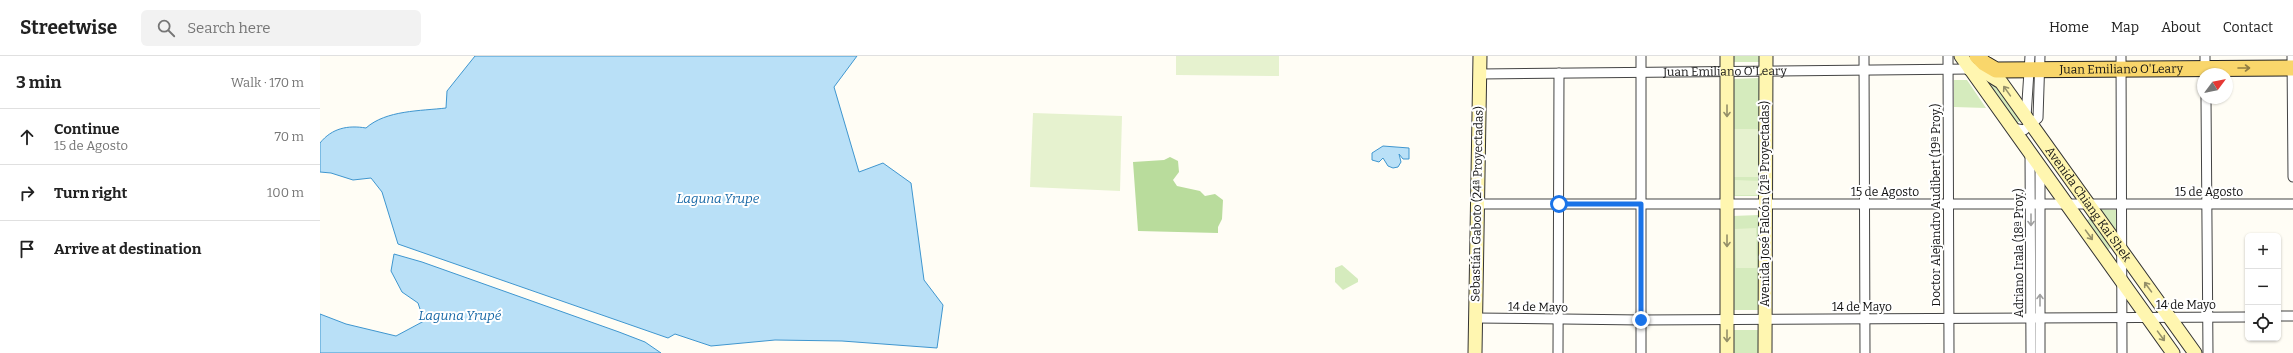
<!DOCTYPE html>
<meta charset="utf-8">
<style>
:root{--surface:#fff;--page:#f2f2f2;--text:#222;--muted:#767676;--line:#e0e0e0}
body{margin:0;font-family:Bitter,serif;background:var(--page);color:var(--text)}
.controls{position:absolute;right:12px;bottom:12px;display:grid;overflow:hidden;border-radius:6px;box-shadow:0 1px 3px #0004}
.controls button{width:36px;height:36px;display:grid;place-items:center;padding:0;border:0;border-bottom:1px solid var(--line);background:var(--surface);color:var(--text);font:20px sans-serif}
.compass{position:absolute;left:1877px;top:12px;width:36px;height:36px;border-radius:50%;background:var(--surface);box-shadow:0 1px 3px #0004;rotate:58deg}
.stop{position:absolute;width:12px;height:12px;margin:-9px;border:3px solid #1a73e8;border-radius:50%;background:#fff}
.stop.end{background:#1a73e8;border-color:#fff;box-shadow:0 1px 4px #0008}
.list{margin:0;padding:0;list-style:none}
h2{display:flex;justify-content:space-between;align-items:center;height:52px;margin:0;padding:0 16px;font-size:17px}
h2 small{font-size:13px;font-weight:400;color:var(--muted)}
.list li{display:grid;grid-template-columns:26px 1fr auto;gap:12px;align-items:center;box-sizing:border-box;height:56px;padding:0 16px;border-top:1px solid var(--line)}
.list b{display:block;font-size:15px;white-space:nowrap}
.list p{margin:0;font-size:13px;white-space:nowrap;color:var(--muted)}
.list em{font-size:13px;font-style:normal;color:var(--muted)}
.icon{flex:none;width:22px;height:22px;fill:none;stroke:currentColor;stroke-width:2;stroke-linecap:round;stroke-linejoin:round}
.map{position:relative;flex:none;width:1973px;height:297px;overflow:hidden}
header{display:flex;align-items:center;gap:24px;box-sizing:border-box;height:56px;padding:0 20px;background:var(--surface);border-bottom:1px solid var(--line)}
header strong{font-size:19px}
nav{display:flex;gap:22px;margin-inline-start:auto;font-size:14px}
.search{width:280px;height:36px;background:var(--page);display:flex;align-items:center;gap:10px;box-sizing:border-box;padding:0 14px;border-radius:6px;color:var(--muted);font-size:15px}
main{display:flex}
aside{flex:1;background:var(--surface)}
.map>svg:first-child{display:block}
.green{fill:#d5ebbd}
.forest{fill:#b9dc9c}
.pitch{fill:#e6f2cf}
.water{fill:#b9e0f7;stroke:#3f96cf}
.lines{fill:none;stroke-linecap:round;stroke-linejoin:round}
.street-casing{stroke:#444;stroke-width:11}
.secondary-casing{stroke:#333;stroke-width:15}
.primary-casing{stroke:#222;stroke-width:17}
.street{stroke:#fff;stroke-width:9}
.secondary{stroke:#fff6b0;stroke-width:13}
.primary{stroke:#f9d66b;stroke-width:15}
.oneway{stroke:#917d42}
.oneway2{stroke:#948f68}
.oneway3{stroke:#a0a0a0}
.route{stroke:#1a73e8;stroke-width:5}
.labels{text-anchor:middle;stroke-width:4;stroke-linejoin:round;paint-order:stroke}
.street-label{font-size:12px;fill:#111;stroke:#fff}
.water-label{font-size:13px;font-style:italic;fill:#1768a6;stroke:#fff}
</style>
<header>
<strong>Streetwise</strong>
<div class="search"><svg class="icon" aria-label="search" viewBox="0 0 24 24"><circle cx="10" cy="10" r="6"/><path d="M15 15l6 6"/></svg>Search here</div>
<nav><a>Home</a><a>Map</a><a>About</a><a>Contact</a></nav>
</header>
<main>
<aside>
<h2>3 min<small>Walk · 170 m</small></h2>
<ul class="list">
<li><svg class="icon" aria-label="ahead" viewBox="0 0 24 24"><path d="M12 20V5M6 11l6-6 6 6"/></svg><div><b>Continue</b><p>15 de Agosto</p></div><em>70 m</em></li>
<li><svg class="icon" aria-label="right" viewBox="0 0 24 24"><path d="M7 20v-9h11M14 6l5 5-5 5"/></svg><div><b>Turn right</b></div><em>100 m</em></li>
<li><svg class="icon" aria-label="arrive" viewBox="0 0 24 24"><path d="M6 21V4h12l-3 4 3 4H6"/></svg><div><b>Arrive at destination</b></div></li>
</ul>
</aside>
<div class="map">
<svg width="1973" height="297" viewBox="0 0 1973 297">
<rect width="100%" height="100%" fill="#fffdf5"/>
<g class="green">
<rect x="1412" y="0" width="27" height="6"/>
<path d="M1439,22v118h-26v-117z"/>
<path d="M1634,24h13l19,28 -32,-1z"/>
<path d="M1671,25l30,39 -2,2 -4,1 -26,-39z"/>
<path d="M1780,153l18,1v25l-19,-25z"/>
<path d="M1439,159v95h-26l-1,-94z"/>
<path d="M1770,162l21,29 -3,3 -3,-1 -19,-28z"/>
<path d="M1022,209l16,14v3l-15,8 -8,-8v-14z"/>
<rect x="1413" y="274" width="26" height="23"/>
</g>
<path class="forest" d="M850,101l8,4 1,11 -6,8 4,6 23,5 5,5 10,-2 8,6 -1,19 -4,8v6l-80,-2 -5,-69 31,-2z"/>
<g class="pitch">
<path d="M856,0h103v20l-103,-1z"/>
<path d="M713,57l89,3 -2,75 -90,-4z"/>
<path d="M1412,73h26v48h-25z"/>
<path d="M1415,124l24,1v14h-24z"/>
<path d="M1436,172l1,40h-21l-1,-39z"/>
</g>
<g class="water">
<path d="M155,0h382l-23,31 25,85 24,-9 28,20 13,97 19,25 -6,43 -95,-7 -67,-1 -64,6 -36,-12 -7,4 -270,-94 -16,-52 -11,-14 -18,2 -22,-7 -11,-1v-29c12,-15 28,-18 46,-15 20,-18 55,-17 80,-20l1,-17z"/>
<path d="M1063,90l26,2v11h-6l-4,-5 2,8 -3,5 -5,1 -5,-2 -5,-8 -4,4 -7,-2v-7z"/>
<path d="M74,198l28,8 197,70 26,10 16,11h-341v-39l26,10 50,12 28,-15 -6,-18 -16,-11 -11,-21z"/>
</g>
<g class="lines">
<defs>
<g id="street">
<path d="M1544,0l1,297"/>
<path d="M1628,0l1,297"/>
<path d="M1801,0l1,297"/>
<path d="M1885,0v17"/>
<path d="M1972,0l1,121"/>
<path id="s1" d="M1160,18l490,-5"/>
<path d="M1886,42l2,255"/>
<path d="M1706,61l4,-61"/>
<path d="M1692,72l12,2 14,-12 2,-62"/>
<path d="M1710,97l1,200"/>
<path d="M1720,111v186"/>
<path d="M1157,148h816"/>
<path d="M1958,260h15"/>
<path d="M1156,262l165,2 607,-3"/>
<path d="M1238,297l1,-280"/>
<path d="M1321,297v-297"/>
</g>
<g id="secondary">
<path d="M1641,0l212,297"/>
<path id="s2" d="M1650,13l18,5 13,8 194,271"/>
<path d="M1155,297l5,-297"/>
<path d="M1407,297v-297"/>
<path d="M1445,297l1,-297"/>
</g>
<g id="primary">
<path id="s3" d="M1657,0l7,7 12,7 297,-2"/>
</g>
</defs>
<use href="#street" class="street-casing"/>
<use href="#secondary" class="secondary-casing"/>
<use href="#primary" class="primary-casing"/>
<use href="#street" class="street"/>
<use href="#secondary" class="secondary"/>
<use href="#primary" class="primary"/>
</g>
<defs><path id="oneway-shaft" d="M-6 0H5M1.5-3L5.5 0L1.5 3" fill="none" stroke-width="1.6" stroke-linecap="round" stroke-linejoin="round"/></defs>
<use class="oneway" href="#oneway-shaft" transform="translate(1924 12)"/>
<g class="oneway2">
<use href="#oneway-shaft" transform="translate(1687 35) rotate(-125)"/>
<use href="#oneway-shaft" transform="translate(1407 55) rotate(90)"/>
<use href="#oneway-shaft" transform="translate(1769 179) rotate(54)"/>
<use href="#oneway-shaft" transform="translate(1407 185) rotate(90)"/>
<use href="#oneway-shaft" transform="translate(1828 231) rotate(-126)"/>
<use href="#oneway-shaft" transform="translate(1407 280) rotate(90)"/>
<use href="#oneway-shaft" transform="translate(1841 280) rotate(54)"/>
</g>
<g class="oneway3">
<use href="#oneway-shaft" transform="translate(1711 164) rotate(90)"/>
<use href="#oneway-shaft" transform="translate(1720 244) rotate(-90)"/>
</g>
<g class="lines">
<path class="route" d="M1239,148h82v116"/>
</g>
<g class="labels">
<g class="street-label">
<text dy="4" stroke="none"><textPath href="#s3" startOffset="149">Juan Emiliano O'Leary</textPath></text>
<text dy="4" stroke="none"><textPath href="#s1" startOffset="245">Juan Emiliano O'Leary</textPath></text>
<text x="1565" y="140">15 de Agosto</text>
<text x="1889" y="140">15 de Agosto</text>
<text transform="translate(1157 148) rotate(-89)" y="4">Sebastián Gaboto (24ª Proyectadas)</text>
<text transform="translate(1445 148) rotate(-90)" y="4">Avenida José Falcón (21ª Proyectadas)</text>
<text dy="4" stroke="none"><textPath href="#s2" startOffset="184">Avenida Chiang Kai Shek</textPath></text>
<text transform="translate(1616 149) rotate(-90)" y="4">Doctor Alejandro Audibert (19ª Proy.)</text>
<text transform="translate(1699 197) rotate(-90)" y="4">Adriano Irala (18ª Proy.)</text>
<text x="1866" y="253">14 de Mayo</text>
<text transform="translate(1218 251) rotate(1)" y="4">14 de Mayo</text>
<text x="1542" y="255">14 de Mayo</text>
</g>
<g class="water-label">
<text x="398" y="147">Laguna Yrupe</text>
<text x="140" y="264">Laguna Yrupé</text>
</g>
</g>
</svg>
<div class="controls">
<button>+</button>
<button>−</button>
<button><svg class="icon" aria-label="locate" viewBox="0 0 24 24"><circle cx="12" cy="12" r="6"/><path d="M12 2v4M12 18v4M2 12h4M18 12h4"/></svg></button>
</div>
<svg class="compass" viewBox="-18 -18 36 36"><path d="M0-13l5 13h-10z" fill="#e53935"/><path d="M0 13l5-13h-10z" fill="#767676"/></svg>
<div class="stop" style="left:1239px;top:148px"></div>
<div class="stop end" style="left:1321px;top:264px"></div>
</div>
</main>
